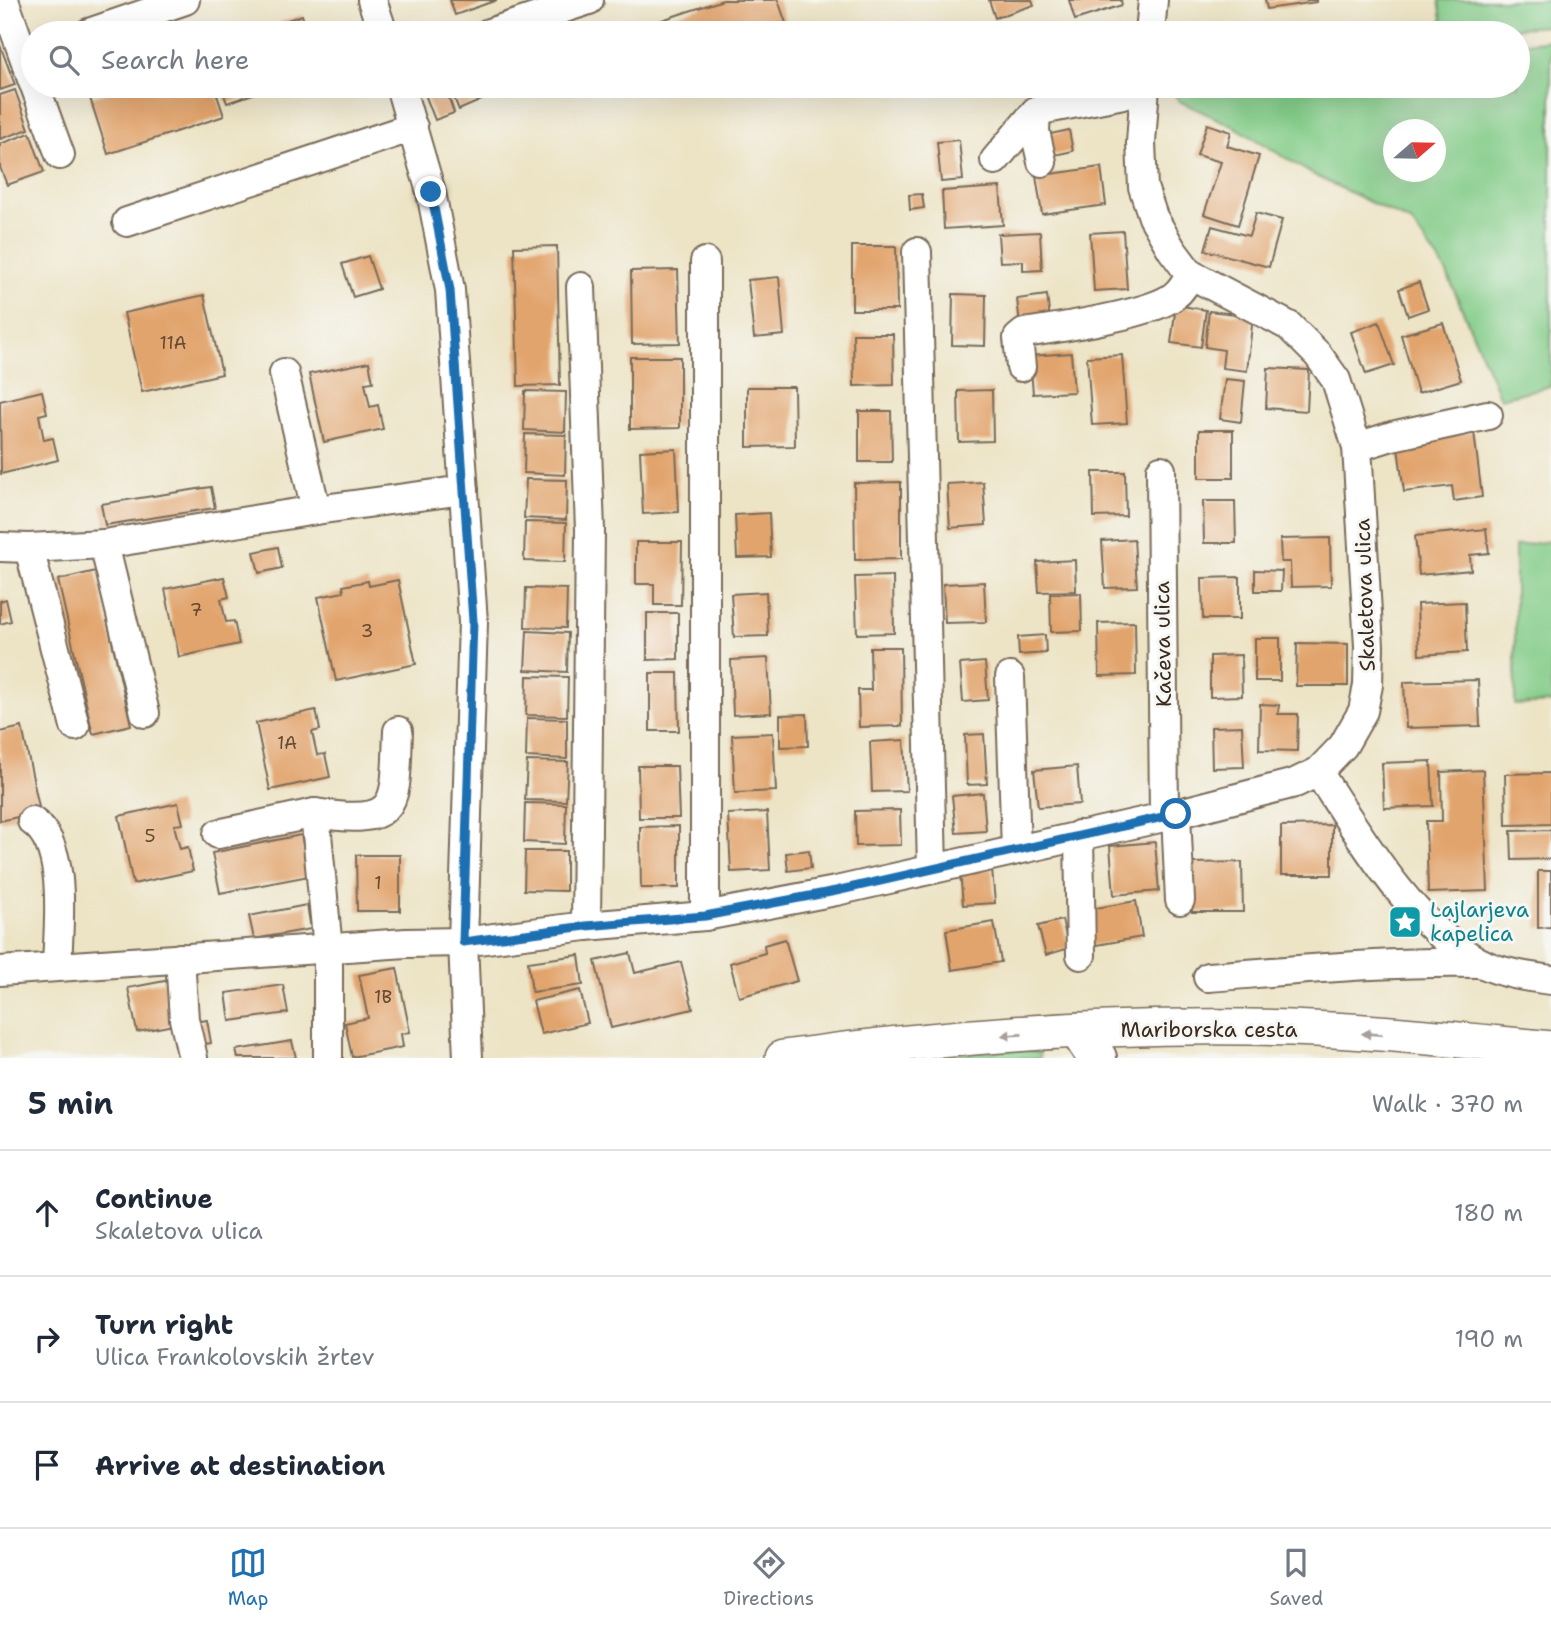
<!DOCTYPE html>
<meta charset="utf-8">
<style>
:root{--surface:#fff;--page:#f6f6f7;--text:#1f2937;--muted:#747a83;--line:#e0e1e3;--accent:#1f6fb2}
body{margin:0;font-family:"Shantell Sans",sans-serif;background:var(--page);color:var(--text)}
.compass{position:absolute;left:1383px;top:119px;width:63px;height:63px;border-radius:50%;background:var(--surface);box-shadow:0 7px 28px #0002;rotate:70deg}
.stop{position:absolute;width:21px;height:21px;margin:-16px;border:5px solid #1f6fb2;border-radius:50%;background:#fff}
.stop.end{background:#1f6fb2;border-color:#fff;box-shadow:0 2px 7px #0008}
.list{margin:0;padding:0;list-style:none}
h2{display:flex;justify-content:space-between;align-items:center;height:91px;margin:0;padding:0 28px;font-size:30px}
h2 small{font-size:23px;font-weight:400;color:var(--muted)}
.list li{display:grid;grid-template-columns:46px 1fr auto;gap:21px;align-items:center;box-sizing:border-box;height:126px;padding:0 28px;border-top:2px solid var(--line)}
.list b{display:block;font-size:26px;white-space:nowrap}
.list p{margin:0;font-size:23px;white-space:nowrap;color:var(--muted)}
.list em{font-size:23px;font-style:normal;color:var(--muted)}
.icon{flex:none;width:38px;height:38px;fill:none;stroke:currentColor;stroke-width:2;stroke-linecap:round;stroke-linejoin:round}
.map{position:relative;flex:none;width:1551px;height:1058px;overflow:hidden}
.search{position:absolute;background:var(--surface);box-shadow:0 7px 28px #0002;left:21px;right:21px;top:21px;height:77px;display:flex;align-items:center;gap:18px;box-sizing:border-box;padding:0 24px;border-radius:38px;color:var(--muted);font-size:26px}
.sheet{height:469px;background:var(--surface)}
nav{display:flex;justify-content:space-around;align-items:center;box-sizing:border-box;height:98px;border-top:2px solid var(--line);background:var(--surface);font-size:19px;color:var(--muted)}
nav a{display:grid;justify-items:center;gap:4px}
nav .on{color:var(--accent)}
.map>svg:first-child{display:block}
.green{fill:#83cc88;stroke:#5f7b53;stroke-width:2;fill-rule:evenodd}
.building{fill:#e2a46d}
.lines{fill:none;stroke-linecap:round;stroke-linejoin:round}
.minor-casing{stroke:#796b59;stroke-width:32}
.major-casing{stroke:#796b59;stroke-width:38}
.highway-casing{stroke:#796b59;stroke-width:42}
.minor{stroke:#fff;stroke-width:28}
.major{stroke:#fff;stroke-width:35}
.highway{stroke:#fff;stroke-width:38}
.oneway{fill:#a79f9a}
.route{stroke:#1f6fb2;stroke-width:9}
.labels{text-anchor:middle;stroke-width:6;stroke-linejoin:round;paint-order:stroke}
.number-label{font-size:18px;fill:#654832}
.street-label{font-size:21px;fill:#3b2a1e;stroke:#f6f6f2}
.culture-label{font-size:21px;fill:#0d838f;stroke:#f6f6f2;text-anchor:start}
</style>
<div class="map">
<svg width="1551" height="1058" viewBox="0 0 1551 1058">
<rect width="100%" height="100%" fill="#f6f6f2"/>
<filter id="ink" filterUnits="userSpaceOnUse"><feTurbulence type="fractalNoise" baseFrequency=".0143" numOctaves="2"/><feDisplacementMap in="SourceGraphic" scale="14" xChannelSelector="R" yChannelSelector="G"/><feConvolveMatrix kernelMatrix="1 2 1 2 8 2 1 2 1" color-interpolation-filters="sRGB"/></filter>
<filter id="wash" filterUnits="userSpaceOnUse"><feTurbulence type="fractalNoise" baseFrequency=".00686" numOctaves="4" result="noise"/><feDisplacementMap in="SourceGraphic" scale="28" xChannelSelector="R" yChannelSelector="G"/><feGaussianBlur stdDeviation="1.57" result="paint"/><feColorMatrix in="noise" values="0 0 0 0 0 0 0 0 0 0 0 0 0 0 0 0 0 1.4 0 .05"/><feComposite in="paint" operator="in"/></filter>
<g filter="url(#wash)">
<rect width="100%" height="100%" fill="#ede4c6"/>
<g class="green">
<path d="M1439,0h112v26l-107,6z"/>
<path d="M1551,40v346l-51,12 -54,-127 -35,-49 -99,-48 -77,-47 -56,-26 -4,-6 39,-9h304v-42zM1394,130h42v42h-42z"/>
<path d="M1551,541v162l-36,2v-159z"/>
<path d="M1020,1049l20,4v5h-128z"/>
</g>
<g id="blocks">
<g class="building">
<path d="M450,0h47l-42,15z"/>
<path d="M723,0h55l9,26 -22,7h-143z"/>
<path d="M989,0h43l2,5 -39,13z"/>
<path d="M1069,0h52l1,5 -47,15z"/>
<path d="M1265,0h52v2l-50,7z"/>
<path d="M302,15l6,18h-58z"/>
<path d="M0,45l15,40 -15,5z"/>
<path d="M127,86h87l10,30 -116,38 -18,-56z"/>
<path d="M221,86h55l-49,17z"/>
<path d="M431,86h14l9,27 -19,7 -12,-31z"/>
<path d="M454,86h52l1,3 -48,21 -9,-22z"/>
<path d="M15,90l14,39 -29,10v-44z"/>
<path d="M1207,124l24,8 -4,14 32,10 -21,69 -34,-11 17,-52 -24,-7z"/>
<path d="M1069,130l4,21 -23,5 -4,-21z"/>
<path d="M30,133l14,39 -37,13 -7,-18v-23z"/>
<path d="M959,140l4,40 -22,2 -4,-40z"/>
<path d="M1101,167l5,38 -64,9 -6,-38z"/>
<path d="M1000,187l3,38 -59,4 -2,-38z"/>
<path d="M922,194l2,14 -14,2 -1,-15z"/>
<path d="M1256,213l26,7 -13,47 -64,-17 7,-24 37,10z"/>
<path d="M1123,231l4,58 -33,2 -4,-58z"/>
<path d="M1040,232l2,38 -19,1v-10l-23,1 -2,-28z"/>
<path d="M557,246l3,139 -42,1 -4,-139z"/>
<path d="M852,246h44l1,64h-45z"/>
<path d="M368,256l11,33 -26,8 -11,-33z"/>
<path d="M678,270l2,73 -48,1 -1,-73z"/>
<path d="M779,277l5,58 -30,3 -6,-58z"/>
<path d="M1419,282l9,27 -20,7 -9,-27z"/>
<path d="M953,294l33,1 -1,51 -33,-1z"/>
<path d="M204,295l18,79 -80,18 -18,-79z"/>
<path d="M1047,295l3,25 -30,4 -3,-25z"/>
<path d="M1176,305l30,5 -5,37 -30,-4z"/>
<path d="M1209,311l44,5 -6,55 -25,-3 2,-18 -19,-3z"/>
<path d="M1379,322l15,43 -28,9 -15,-42z"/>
<path d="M1443,323l18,57 -43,13 -17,-58z"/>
<path d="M853,334h40l1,51 -40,1z"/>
<path d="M1071,353l3,39 -41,2 -3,-38z"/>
<path d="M1122,355l5,68 -35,2 -5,-68z"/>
<path d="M630,357h50v71l-50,1z"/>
<path d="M369,362l4,20 -8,1 5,24 8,-2 5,24 -59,13 -15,-68z"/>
<path d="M1268,368l41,2 -2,41 -41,-3z"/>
<path d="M1225,379l20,2 -4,41 -21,-3z"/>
<path d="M747,387h47l1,59 -48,1z"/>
<path d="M992,390l1,51 -34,1 -1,-51z"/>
<path d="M42,391l5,22 -8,2 5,25 9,-2 5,22 -57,14 -1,-73z"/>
<path d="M525,391l41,1 -1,40 -41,-2z"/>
<path d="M859,411h32l1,51h-33z"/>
<rect x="1199" y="430" width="34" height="48"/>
<path d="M1474,432l8,65 -28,4 -2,-15 -48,6 -7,-51z"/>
<path d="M525,434l41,1 -1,40 -41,-2z"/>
<path d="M676,449l3,63 -36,2 -3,-63z"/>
<path d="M1093,472h32l1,44 -32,1z"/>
<path d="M526,479l41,1 -1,40 -42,-2z"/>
<path d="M901,482v77l-46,1 -1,-77z"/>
<path d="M983,482l3,43 -36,3 -3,-44z"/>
<path d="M211,487l4,21 -110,17 -4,-21z"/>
<path d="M1203,501h32l1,42h-32z"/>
<path d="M769,513l2,44 -34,1 -2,-43z"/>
<path d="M525,522l41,1 -1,39 -41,-1z"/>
<path d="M1486,529l3,24 -19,2 1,15 -52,5 -4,-39z"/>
<path d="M1330,538l1,48 -40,1 -1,-25h-9l-1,-23z"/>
<path d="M1134,539l3,48 -32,1 -3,-47z"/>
<path d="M636,542h46l-1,63h-27v-21h-18z"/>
<path d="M278,547l4,21 -23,5 -5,-21z"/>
<path d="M1075,560l1,31 -37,1 -2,-30z"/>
<path d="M1255,570l27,1 -1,20h-26z"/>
<path d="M96,571l35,154 -38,9 -35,-154z"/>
<path d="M893,576l1,57 -37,1 -2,-57z"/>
<path d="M224,577l5,20 -8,2 5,23 8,-1 5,23 -60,13 -14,-68z"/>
<path d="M1240,577v42h-37l-1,-41z"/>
<path d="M398,580l18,84 -80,17 -18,-84 26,-5 -1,-6 25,-5 1,5z"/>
<path d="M984,582l2,40 -41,1 -2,-39z"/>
<path d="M526,588l41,1 -1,39 -41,-1z"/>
<path d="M766,592l2,44 -34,1 -3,-43z"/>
<path d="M1081,593l1,38 -31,1 -1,-38z"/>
<path d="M6,599l5,22 -11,3v-23z"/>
<path d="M1465,602l2,50 -48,3 -2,-51z"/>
<path d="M647,613h31v46l-31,1z"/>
<path d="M1135,622l1,53 -37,1 -1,-53z"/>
<path d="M527,631l41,2 -1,39 -42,-2z"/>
<path d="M1045,635l1,18 -27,2 -1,-18z"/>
<rect x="1255" y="638" width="25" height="43"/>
<path d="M1297,643l51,1v42h-52z"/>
<path d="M870,647h31l1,79 -43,1 -1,-37h13z"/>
<path d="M1241,655l1,41 -32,1v-41z"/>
<path d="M768,658l3,55 -38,2 -2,-55z"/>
<path d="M985,662l3,38 -25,2 -3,-38z"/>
<path d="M650,673h28l1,58h-29z"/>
<path d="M527,676l41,1 -1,39 -41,-1z"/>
<path d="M1478,680l2,46 -74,2 -2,-46z"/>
<path d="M1260,704l19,1 -1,9h20l-1,37 -38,-1z"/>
<path d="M316,710l4,20 -8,2 5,23 8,-1 5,23 -60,13 -14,-67z"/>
<path d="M807,714l1,32 -28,1v-32z"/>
<path d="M527,718l40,1v40l-41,-2z"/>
<path d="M1242,726l2,41 -32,1 -1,-41z"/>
<path d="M22,727l18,85 -40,9v-89z"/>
<path d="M773,733l3,58 -41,2 -3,-58z"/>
<path d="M984,734l3,50 -20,1 -2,-50z"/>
<path d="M904,740l3,51 -35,1 -2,-50z"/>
<path d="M527,761l41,1 -2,39 -41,-1z"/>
<path d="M1431,761l2,45 -49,2 -2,-45z"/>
<path d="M638,766h39l2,52h-40z"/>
<path d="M1077,766l3,38 -42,3 -4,-37z"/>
<path d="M1483,770l5,121 -60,2 -2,-72h16l-1,-49z"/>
<path d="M1551,773v51l-45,1 -1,-51z"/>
<path d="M983,793l3,38 -30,2 -4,-37z"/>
<path d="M178,803l5,21 -9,1 6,24 8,-2 5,24 -60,13 -14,-68z"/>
<path d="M525,803l41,1 -1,40 -41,-2z"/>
<path d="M900,810l1,35 -45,1 -1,-35z"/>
<path d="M767,812l3,58 -39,2 -3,-58z"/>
<path d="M1332,825v50h-51v-49z"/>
<path d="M679,826v62h-38l-1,-61z"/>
<path d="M1551,830v29l-39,1 -1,-29z"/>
<path d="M301,835l8,41 -89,17 -8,-40z"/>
<path d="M1155,842l4,49 -45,4 -4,-49z"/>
<path d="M809,850l2,18 -23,3 -2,-18z"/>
<path d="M525,851h41v40l-42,-1z"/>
<path d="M356,855h44v56h-43z"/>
<path d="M1242,862l1,50h-51v-49z"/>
<path d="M992,869l3,34 -32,2 -3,-34z"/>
<path d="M1538,871h13v56l-13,1z"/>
<path d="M1136,901l6,36 -51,9 -6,-36z"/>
<path d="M307,905l4,24 -57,10 -5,-23z"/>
<path d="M1406,913l10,10 -10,9 -10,-11z"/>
<path d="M1062,920l7,28 -23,7 -8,-29z"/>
<path d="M994,922l7,40 -49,8 -6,-40z"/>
<path d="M785,939l12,42 -58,16 -9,-34 35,-10 -1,-8z"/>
<path d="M630,953l5,20 46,-11 12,47 -82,19 -16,-67z"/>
<path d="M579,955l4,30 -51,7 -4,-30z"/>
<path d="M397,968l13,64 -9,2 2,13 -51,10 -7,-34 23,-5 -9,-43z"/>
<path d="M170,980l9,44 -42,8 -9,-44z"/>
<path d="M283,985l5,28 -58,8 -4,-28z"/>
<path d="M580,990l8,33 -47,11 -8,-33z"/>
<path d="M207,1020l4,23 -16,3 -5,-23z"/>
<path d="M292,1041l4,17h-58l-2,-8z"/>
</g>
</g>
</g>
<g filter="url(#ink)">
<use href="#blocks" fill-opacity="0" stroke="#796b59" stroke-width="2"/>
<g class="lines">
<defs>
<g id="minor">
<path d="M4,0l29,82"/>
<path d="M372,0l11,33"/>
<path d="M89,33l96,-33"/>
<path d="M489,33l100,-33"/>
<path d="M1150,33l3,-33"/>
<path d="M35,86l25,69"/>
<path d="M400,86l31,106 19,98 23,332 -10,320 5,116"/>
<path d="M1036,111l-1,20 7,31"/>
<path d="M995,160l41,-49 108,-21"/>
<path d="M127,222l286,-95"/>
<path d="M917,252l15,617"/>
<path d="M705,262v654"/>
<path d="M581,287l9,243 -4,396"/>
<path d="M1021,367l-3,-29 6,-5c33,-5 126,-18 150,-37 8,-6 12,-14 16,-22"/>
<path d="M284,373l32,137"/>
<path d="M1357,447l35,-11 96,-21"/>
<path d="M1161,470l3,347"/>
<path d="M104,544l41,169"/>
<path d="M0,547l29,1 75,-4 212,-34 148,-20"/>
<path d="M29,548l46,178"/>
<path d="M1010,677l6,173"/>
<path d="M1318,772c42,64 92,152 161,190 21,11 49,15 72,18"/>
<path d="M315,813c87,14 80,-9 83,-82"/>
<path d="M1176,814l4,86"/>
<path d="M32,821c37,25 26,107 25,145"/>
<path d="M218,834l97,-21 13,136v109"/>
<path d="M1079,835l2,120"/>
<path d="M180,958l4,61 9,39"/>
<path d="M0,971l406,-28 57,-1 123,-16 119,-10 131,-25 328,-74 131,-34 23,-11 25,-26 20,-35 5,-26 1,-39 -12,-199 -21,-67 -18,-25 -29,-29 -99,-52 -18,-24 -19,-33 -10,-30 -2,-44 4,-57"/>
<path d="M1208,977c91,-7 182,-16 273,-14"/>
</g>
<path id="major" d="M783,1058c153,-21 311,-33 466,-31 101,1 202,12 302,22"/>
<path id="highway" d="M1080,1032l17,26"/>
</defs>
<use href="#minor" class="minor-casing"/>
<use href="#major" class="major-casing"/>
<use href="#highway" class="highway-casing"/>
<use href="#minor" class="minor"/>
<use href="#major" class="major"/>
<use href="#highway" class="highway"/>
</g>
<defs><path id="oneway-solid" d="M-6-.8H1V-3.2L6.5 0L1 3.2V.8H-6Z" transform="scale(1.75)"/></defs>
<g class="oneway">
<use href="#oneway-solid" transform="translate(1372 1034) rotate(-177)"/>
<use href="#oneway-solid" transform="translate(1012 1035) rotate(177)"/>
</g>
</g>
<g class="lines" filter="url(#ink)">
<path class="route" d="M431,192l19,98 23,331 -10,321 123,-16 119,-10 131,-25 340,-77"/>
</g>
<defs>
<symbol id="sight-square" viewBox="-11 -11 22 22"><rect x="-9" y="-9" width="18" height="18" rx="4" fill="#0f9aa8" stroke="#f6f6f2"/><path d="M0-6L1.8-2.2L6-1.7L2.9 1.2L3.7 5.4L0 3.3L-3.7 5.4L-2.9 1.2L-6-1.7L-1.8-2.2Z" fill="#fff"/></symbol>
</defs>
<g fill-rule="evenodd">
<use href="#sight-square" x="1386" y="903" width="38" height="38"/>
</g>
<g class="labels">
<g class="number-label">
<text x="173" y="349">11A</text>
<text x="196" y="616">7</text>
<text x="367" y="637">3</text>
<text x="287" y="749">1A</text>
<text x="150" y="842">5</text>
<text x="378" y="889">1</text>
<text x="383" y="1003">1B</text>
</g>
<g class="street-label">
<text transform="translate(1365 595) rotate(-92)" y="7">Skaletova ulica</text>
<text transform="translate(1163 644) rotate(-91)" y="7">Kačeva ulica</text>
<text x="1209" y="1037">Mariborska cesta</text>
</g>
<g class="culture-label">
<text x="1430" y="917">Lajlarjeva<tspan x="1430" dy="24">kapelica</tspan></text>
</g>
</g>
</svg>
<svg class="compass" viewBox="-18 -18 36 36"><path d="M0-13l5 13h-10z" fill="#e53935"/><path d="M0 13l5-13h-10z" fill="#747a83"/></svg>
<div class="stop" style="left:1176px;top:814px"></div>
<div class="stop end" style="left:431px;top:192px"></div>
<div class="search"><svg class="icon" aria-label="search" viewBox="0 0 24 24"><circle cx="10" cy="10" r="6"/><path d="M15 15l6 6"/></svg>Search here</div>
</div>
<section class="sheet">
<h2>5 min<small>Walk · 370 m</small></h2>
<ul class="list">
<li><svg class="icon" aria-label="ahead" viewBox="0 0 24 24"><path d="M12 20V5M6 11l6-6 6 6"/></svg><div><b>Continue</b><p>Skaletova ulica</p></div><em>180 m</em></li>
<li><svg class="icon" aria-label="right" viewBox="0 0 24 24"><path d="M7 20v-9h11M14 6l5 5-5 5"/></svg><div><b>Turn right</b><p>Ulica Frankolovskih žrtev</p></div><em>190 m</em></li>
<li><svg class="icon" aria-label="arrive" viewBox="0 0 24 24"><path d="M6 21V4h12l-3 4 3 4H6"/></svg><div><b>Arrive at destination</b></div></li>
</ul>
</section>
<nav>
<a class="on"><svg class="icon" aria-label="map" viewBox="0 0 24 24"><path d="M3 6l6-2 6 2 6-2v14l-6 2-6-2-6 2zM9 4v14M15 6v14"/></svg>Map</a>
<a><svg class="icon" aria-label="directions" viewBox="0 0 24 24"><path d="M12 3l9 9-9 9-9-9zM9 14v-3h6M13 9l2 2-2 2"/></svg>Directions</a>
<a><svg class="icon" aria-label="saved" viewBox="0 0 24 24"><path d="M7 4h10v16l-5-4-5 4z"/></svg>Saved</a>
</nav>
